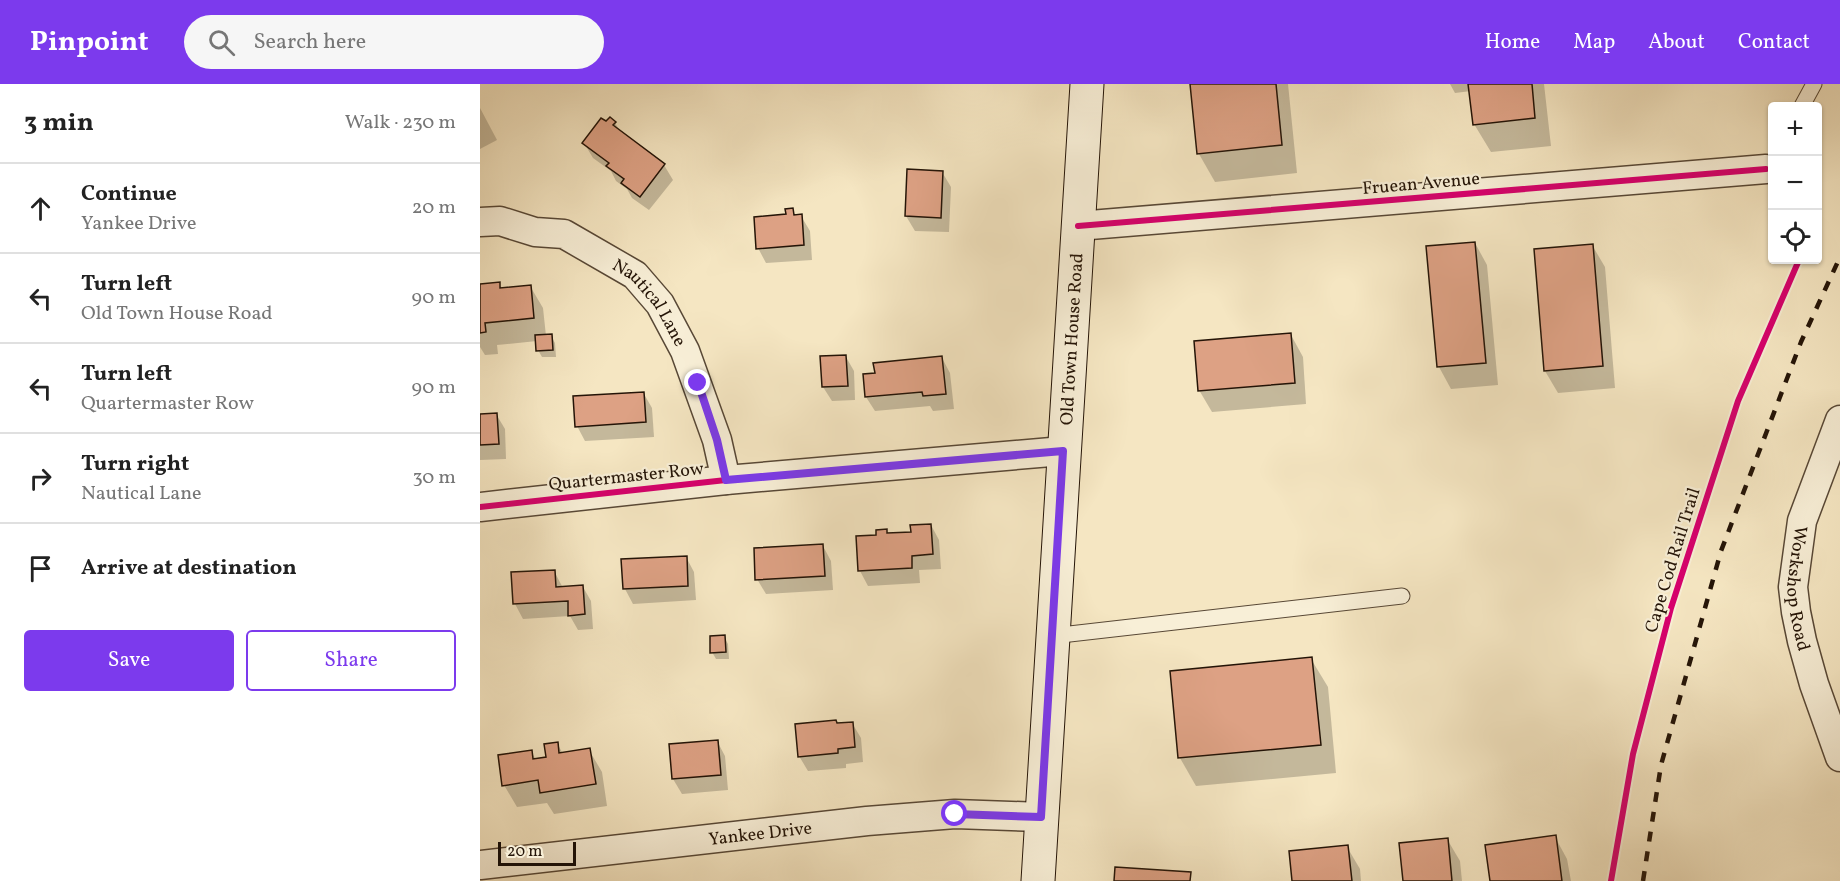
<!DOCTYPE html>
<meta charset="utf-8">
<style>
:root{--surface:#fff;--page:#f6f6f6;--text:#222;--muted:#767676;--line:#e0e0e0;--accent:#7c3aed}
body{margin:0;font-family:Vollkorn,serif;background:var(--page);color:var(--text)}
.controls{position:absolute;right:18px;top:18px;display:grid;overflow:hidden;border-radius:6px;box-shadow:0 2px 4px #0004}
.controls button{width:54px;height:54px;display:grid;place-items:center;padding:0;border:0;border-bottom:2px solid var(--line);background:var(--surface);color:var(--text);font:30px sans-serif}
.scale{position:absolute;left:18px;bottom:15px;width:78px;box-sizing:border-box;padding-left:6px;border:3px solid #241407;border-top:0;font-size:16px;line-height:21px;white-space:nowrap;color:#241407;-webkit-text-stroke:4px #f8efd7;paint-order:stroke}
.stop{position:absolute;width:18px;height:18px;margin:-14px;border:4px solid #7c3aed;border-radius:50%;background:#fff}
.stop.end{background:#7c3aed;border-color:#fff;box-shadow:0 2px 6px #0008}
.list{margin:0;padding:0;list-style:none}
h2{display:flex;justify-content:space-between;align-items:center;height:78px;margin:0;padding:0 24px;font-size:26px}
h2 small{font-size:20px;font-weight:400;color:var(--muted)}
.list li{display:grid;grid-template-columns:39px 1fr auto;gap:18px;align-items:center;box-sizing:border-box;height:90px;padding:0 24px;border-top:2px solid var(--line)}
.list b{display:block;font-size:22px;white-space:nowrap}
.list p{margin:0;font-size:20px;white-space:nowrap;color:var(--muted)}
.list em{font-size:20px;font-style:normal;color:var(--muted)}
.actions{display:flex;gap:12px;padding:18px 24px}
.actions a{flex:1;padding:14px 0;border:2px solid var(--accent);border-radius:6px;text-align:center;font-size:21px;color:var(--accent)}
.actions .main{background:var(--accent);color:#fff}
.icon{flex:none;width:33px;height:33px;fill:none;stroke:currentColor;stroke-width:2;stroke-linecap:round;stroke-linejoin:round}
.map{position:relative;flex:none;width:1360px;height:797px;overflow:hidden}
header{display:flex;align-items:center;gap:36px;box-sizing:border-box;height:84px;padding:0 30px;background:var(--accent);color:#fff}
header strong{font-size:28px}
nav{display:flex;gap:33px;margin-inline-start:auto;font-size:21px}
.search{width:420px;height:54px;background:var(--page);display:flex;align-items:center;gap:15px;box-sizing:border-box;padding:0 21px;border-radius:33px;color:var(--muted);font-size:22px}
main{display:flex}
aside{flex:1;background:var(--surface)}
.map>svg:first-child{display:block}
.shadow{fill:#0003}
.building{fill:#dda184;stroke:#241407;stroke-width:1.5}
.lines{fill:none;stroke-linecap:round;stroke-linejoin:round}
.service-casing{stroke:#584836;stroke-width:17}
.minor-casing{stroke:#584836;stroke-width:31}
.secondary-casing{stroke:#241407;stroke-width:35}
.service{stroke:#f8efd7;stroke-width:15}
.minor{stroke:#f8efd7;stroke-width:28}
.secondary{stroke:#f8efd7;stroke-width:33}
.rail{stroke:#241407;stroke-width:4.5;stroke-dasharray:10 10;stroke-linecap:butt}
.cycleway-casing{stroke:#f8efd7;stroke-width:10}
.cycleway{stroke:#d6006c;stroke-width:6}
.route{stroke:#7c3aed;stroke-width:8}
.labels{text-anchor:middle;stroke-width:4.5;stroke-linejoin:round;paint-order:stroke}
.street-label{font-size:18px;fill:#241407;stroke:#f8efd7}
</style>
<header>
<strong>Pinpoint</strong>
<div class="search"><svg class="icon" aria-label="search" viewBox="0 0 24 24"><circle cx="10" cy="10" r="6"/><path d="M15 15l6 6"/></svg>Search here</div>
<nav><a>Home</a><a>Map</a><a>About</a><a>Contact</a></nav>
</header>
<main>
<aside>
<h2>3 min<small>Walk · 230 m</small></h2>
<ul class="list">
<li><svg class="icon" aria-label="ahead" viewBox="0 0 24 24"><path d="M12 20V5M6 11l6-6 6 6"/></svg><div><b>Continue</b><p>Yankee Drive</p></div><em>20 m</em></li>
<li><svg class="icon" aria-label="left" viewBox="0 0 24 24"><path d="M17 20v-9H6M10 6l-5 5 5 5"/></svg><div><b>Turn left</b><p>Old Town House Road</p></div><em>90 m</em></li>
<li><svg class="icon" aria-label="left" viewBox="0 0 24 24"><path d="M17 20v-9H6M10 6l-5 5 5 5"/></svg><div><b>Turn left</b><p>Quartermaster Row</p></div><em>90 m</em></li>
<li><svg class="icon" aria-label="right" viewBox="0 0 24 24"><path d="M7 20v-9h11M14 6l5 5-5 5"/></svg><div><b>Turn right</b><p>Nautical Lane</p></div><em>30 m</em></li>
<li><svg class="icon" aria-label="arrive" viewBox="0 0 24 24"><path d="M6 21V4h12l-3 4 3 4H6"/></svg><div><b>Arrive at destination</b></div></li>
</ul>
<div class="actions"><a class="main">Save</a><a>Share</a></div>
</aside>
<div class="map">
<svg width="1360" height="797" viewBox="0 0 1360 797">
<rect width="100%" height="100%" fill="#f5e6c2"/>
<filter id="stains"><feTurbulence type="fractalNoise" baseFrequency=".00333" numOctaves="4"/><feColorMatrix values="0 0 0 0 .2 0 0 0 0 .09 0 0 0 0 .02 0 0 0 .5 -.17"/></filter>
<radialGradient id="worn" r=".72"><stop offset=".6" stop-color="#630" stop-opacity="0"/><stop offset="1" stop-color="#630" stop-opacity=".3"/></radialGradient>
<g class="shadow">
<path d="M711,0h97l9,89 -82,9 -16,-28z"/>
<path d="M970,0h94l7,62 -60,6 -17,-28 -3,-33 -16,2z"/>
<path d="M0,24l17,32 -17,9z"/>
<path d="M126,39h9l6,10 43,32 9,15 -24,30 -17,-12 -5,-9 -11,-8 -5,-10 -18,-13 -9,-15z"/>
<path d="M462,88l9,15 -2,45 -34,-1 -9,-15z"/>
<path d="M312,126l4,6h5l9,15 2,29 -46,3 -8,-15z"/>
<path d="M995,159l12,22 11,120 -47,4 -12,-22 -11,-119z"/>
<path d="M1112,161l13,22 10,121 -57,5 -13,-22z"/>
<path d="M19,200l3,5 28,-3 13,22 3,28h5l4,7 1,14h-14l-4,-7 -1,-9 -40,4 1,9 -13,1 -5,-8v-61z"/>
<path d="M811,251l12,22 3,47 -94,8 -13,-22z"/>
<path d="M366,273l8,14 1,29 -23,1 -9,-14z"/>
<path d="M462,274l8,15 4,36 -21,2 -3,-5 -55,5 -9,-14z"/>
<path d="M164,310l8,14 2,29 -69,4 -8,-15z"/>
<path d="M16,330l9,15 1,30 -26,1v-44z"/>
<path d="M451,441l8,15 2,29 -22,1 1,13 -52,3 -8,-15 26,-41 3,5 23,-1z"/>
<path d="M343,462l8,15 2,29 -67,4 -9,-15z"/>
<path d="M206,473l8,15 2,28 -63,4 -8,-15 -2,-29z"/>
<path d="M74,487l9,17 20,-1 8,14 2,28 -15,1 -8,-14 -47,3 -8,-15z"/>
<path d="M244,553l4,7 1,15h-13l-4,-7z"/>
<path d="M831,575l17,28 8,86 -140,13 -16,-28 -9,-85z"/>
<path d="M372,639l9,15 2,24 -17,2v4l-38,3 -9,-15 38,-31z"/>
<path d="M237,657l8,15 3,34 -46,4 -9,-15 -2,-34z"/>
<path d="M77,659l6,11 26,-4 13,22 5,34 -53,8 -7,-11 -30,4 -13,-22 27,-34 5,9 12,-2z"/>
<path d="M1075,753l12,22 4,22h-80z"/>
<path d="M967,755l13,22 2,20h-58z"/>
<path d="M867,763l13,22 1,12h-68z"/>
</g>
<g class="building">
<path d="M710,0h86l6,61 -85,9z"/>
<path d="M988,0h64l3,34 -62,7z"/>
<path d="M130,33l6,5 -3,3 52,39 -25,33 -19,-14 3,-4 -18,-13 3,-3 -27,-20 19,-25 5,3z"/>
<path d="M427,85l36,2 -2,47 -36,-2z"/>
<path d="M313,124l1,7 8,-1 2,31 -48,4 -2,-32 32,-3 -1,-5z"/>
<path d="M995,158l11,121 -49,4 -11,-121z"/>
<path d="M1113,160l10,122 -59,5 -10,-122z"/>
<path d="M20,198v6l31,-3 3,33 -49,5 1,9 -6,1v-49z"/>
<path d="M811,249l4,50 -97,8 -4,-50z"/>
<path d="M72,250l1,16 -17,1 -1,-16z"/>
<path d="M366,271l2,31 -26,1 -2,-31z"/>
<path d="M462,272l4,38 -23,2 -1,-4 -57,5 -2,-23 12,-1 -2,-10z"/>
<path d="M164,308l2,30 -71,5 -2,-31z"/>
<path d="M17,329l2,31 -19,1v-31z"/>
<path d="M451,440l2,30 -21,2v12l-54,3 -2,-35 20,-1v-5l11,-1v4l24,-1 -1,-7z"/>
<path d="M343,460l2,32 -70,4 -1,-32z"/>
<path d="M207,472l1,30 -65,3 -2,-30z"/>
<path d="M75,486l1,17 27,-2 2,29 -17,2v-15l-55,3 -2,-32z"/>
<path d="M245,551l1,17 -16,1v-17z"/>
<path d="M832,573l9,88 -143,13 -8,-87z"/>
<path d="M356,636l1,3 16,-1 2,25 -17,2v4l-40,4 -3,-33z"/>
<path d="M238,656l3,35 -49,4 -3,-35z"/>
<path d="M78,658l1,11 31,-5 6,36 -56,9 -2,-13 -36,6 -4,-31 34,-5 1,9 13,-2 -2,-13z"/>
<path d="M1076,751l6,46h-72l-5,-36z"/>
<path d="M968,754l4,43h-49l-4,-38z"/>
<path d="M868,761l4,36h-60l-3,-30z"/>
<path d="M635,783l76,5 -1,9h-76z"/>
</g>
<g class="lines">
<defs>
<g id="service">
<path d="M1322,22l12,-22"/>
<path d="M572,552l350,-40"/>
</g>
<g id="minor">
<path id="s1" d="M0,138l20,-1 35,11 29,2 71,41 25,29 25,47 32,89 9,40"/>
<path d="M598,142l688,-57"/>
<path id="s2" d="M1360,336l-38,101 -9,66 3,25 6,29 12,43 26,73"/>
<path d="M0,423l246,-27 337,-29"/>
<path id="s3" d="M0,781l387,-44 88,-7 86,3"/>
</g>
<g id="secondary">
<path id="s4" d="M558,797l49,-797"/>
</g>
</defs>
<use href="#service" class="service-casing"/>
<use href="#minor" class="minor-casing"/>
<use href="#secondary" class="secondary-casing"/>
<use href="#service" class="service"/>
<use href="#minor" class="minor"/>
<use href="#secondary" class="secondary"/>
<path class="rail" d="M1163,797l18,-116 60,-214 80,-209 39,-85"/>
<defs>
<g id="cycleway">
<path d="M598,142l688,-57"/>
<path d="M0,423l246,-27 337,-29"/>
<path d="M1131,797l22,-127 38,-146 67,-207 61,-141"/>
</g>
</defs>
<use href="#cycleway" class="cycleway-casing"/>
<use href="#cycleway" class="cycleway"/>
</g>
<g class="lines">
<path class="route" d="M218,299l19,57 9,40 337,-29 -22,366 -86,-3"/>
</g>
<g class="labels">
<g class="street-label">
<text transform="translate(941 99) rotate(-5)" y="6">Fruean Avenue</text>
<text dy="6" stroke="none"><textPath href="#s1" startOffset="198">Nautical Lane</textPath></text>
<text dy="6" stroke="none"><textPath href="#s4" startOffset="543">Old Town House Road</textPath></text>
<text transform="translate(146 392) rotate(-6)" y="6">Quartermaster Row</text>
<text transform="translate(1192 476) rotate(-73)" y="6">Cape Cod Rail Trail</text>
<text dy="6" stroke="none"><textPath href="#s2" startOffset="176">Workshop Road</textPath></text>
<text dy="6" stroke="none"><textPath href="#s3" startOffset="282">Yankee Drive</textPath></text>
</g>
</g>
<rect width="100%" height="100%" filter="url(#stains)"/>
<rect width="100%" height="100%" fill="url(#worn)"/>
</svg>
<div class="controls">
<button>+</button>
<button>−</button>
<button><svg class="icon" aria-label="locate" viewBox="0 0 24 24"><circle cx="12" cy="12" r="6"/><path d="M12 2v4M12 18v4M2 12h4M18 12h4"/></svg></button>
</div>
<div class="scale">20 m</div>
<div class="stop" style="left:475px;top:730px"></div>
<div class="stop end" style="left:218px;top:299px"></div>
</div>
</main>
